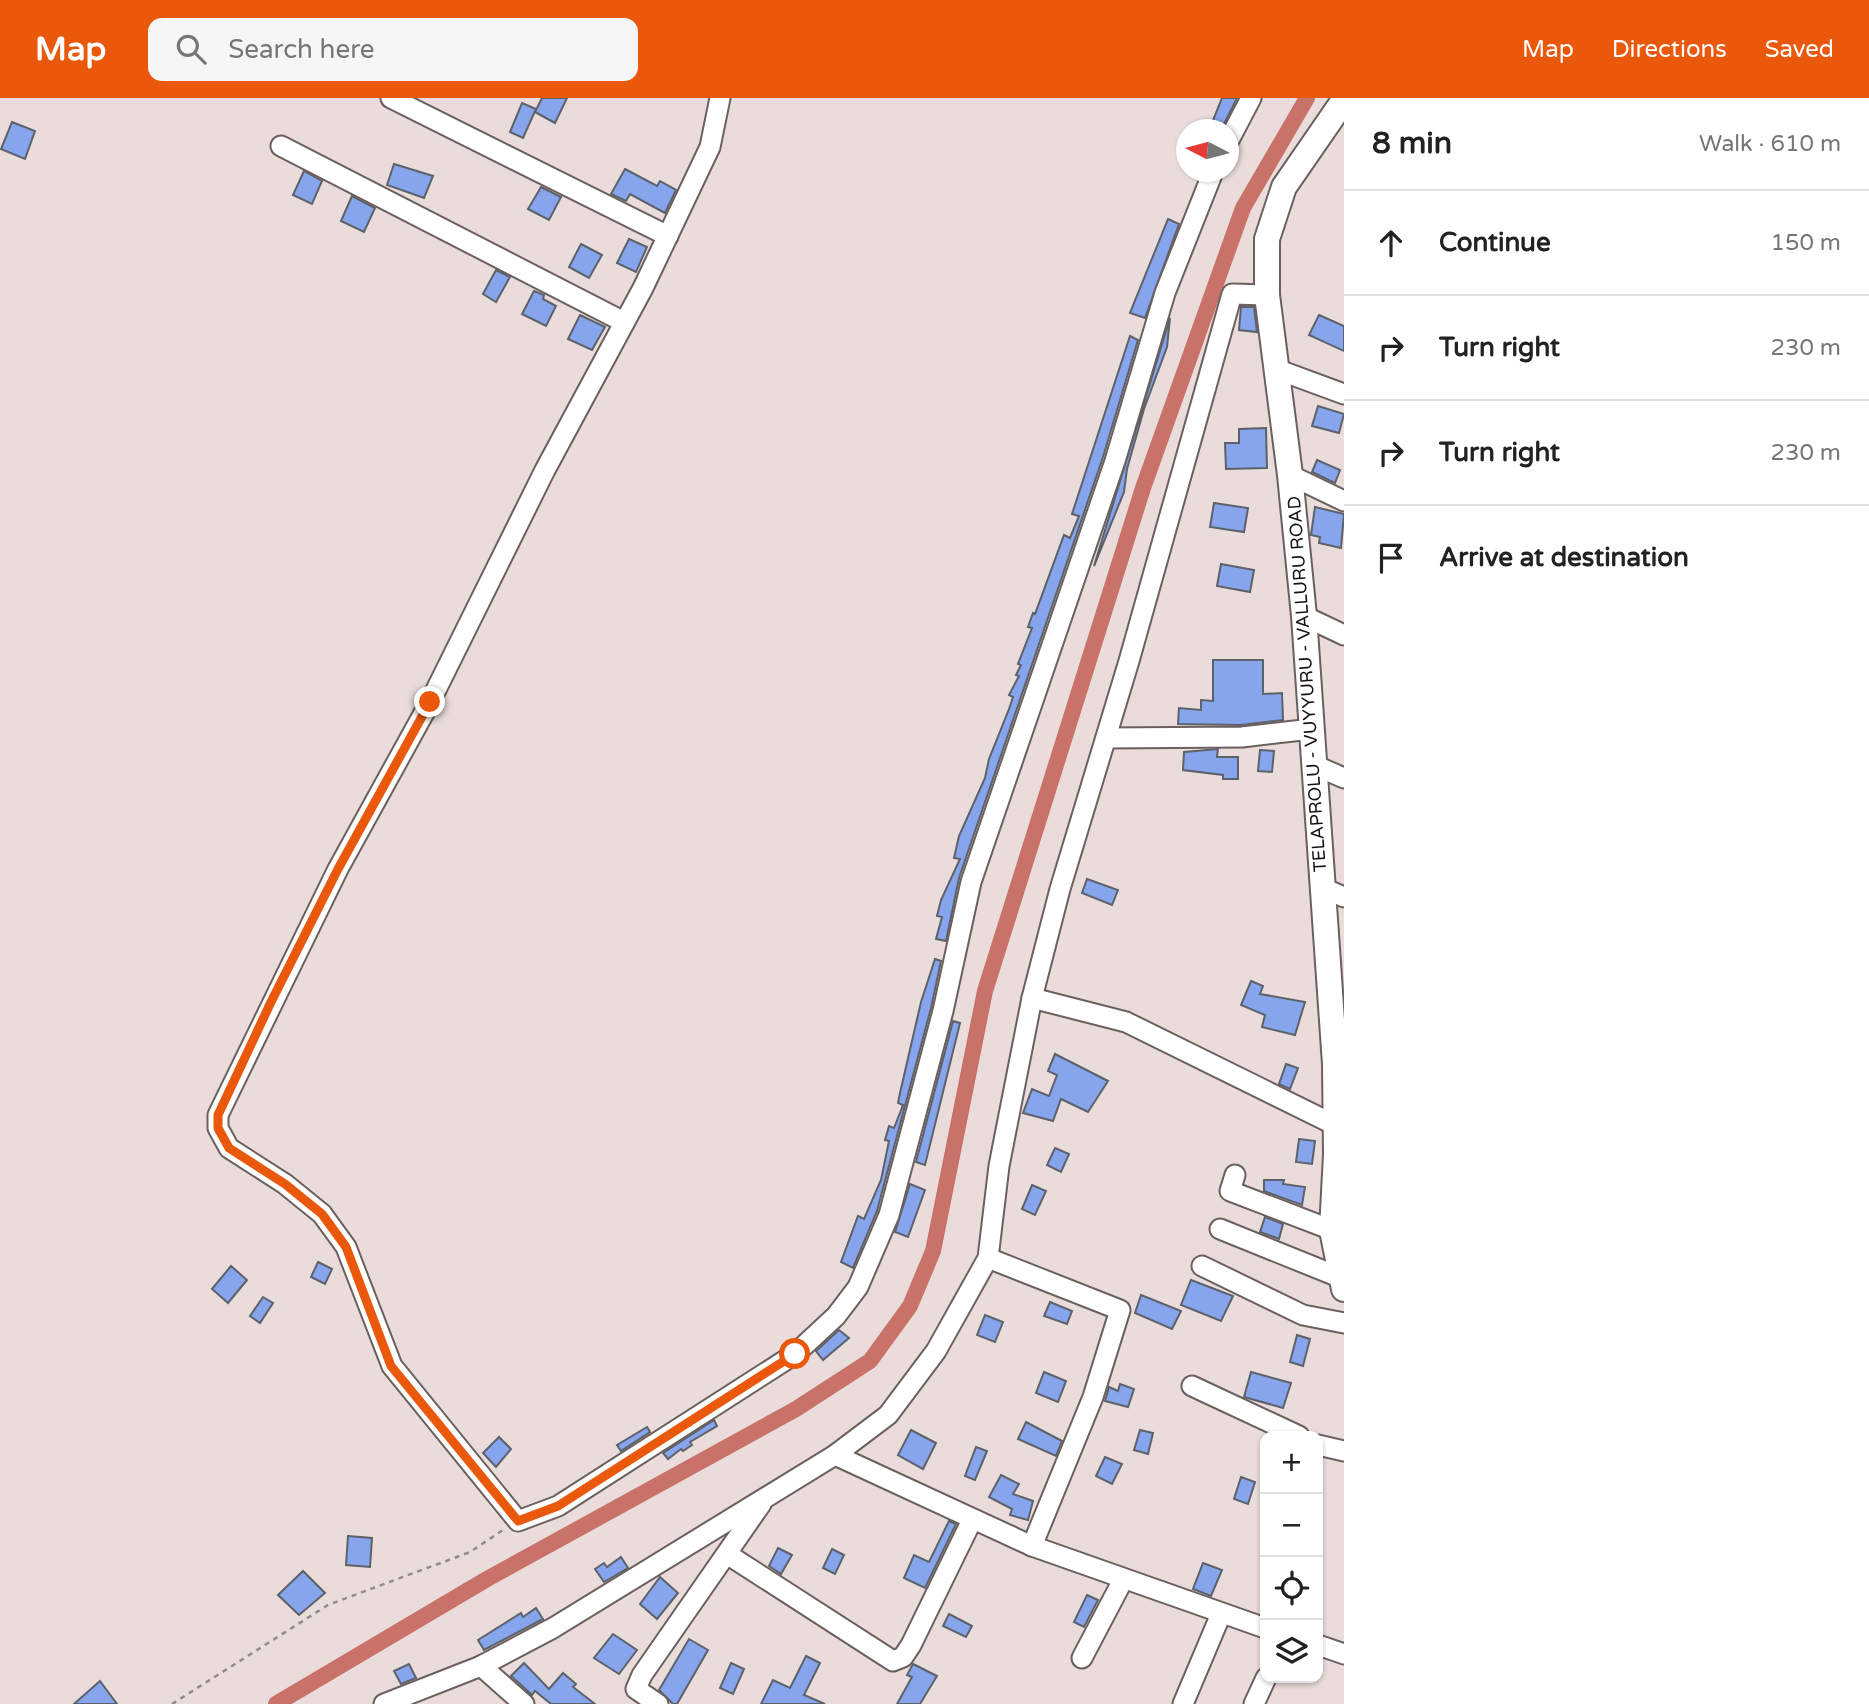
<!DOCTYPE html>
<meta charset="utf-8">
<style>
:root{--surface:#fff;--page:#f6f6f6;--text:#222;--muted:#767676;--line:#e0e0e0;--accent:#ea580c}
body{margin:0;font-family:"Varela Round",sans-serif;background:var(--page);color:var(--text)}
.controls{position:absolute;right:21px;bottom:21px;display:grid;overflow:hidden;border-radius:14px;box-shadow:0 2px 5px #0004}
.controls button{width:63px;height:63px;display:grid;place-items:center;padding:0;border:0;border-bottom:2px solid var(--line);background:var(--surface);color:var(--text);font:35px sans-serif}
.compass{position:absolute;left:1176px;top:21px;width:63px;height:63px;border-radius:50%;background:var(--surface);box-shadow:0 2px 5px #0004;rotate:276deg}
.stop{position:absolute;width:21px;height:21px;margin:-16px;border:5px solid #ea580c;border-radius:50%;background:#fff}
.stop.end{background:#ea580c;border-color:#fff;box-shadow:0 2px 7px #0008}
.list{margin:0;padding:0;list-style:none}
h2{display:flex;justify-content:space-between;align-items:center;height:91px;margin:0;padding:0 28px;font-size:30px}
h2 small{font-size:23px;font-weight:400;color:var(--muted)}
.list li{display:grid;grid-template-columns:46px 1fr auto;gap:21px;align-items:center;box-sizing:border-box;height:105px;padding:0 28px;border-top:2px solid var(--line)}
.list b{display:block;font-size:26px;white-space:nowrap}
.list em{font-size:23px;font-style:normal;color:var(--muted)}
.icon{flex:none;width:38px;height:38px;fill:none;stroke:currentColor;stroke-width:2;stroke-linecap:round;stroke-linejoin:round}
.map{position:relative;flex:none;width:1344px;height:1606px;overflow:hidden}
header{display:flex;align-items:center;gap:42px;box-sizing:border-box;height:98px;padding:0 35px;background:var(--accent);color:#fff}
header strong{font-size:33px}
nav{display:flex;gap:38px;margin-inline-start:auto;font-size:24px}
.search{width:490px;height:63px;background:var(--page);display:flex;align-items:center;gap:18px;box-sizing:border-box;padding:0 24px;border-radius:14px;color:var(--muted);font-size:26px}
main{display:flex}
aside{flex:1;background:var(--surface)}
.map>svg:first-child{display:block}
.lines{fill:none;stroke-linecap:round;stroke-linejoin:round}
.canal{stroke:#c97269;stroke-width:16}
.building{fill:#86a5ed;stroke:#5d616a;stroke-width:2}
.minor-casing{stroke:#6b605e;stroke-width:23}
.major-casing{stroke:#6b605e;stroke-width:28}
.path{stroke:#948a89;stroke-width:2.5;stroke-dasharray:5 5;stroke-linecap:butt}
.minor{stroke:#fff;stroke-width:19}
.major{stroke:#fff;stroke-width:24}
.route{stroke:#ea580c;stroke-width:9}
.labels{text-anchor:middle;stroke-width:5;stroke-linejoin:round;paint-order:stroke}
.street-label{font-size:18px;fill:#181313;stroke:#fff}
</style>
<header>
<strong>Map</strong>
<div class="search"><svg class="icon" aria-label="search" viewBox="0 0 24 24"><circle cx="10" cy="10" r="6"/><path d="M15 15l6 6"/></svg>Search here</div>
<nav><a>Map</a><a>Directions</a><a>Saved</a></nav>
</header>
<main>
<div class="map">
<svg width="1344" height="1606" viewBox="0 0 1344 1606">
<rect width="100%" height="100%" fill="#e9dcda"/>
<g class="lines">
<path class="canal" d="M276,1606l211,-125 309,-170 74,-48 40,-55 23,-55 52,-260 158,-503 100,-280 64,-110"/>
</g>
<g class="building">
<path d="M542,0h25l-12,25 -20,-11z"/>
<path d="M1222,0h15l-16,32h-12z"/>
<path d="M522,5l14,6 -13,29 -13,-6z"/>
<path d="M12,24l23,9 -10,28 -24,-10z"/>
<path d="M394,66l39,12 -9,22 -37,-13z"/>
<path d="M625,71l32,17 3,-5 16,9 -11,23 -35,-19 -4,7 -15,-7z"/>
<path d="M304,73l18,10 -10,23 -19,-9z"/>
<path d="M541,89l20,10 -12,23 -21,-11z"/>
<path d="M352,98l23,12 -11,24 -23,-11z"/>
<path d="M1168,121l11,5 -34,94 -15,-5z"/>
<path d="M629,141l18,8 -11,25 -19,-9z"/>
<path d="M581,146l21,11 -13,23 -20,-11z"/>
<path d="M496,172l14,7 -14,25 -13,-8z"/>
<path d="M534,193l10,4 -1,4 13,7 -10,20 -24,-12z"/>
<path d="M1241,209h13l3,25 -18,-2z"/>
<path d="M580,217l25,12 -13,23 -24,-11z"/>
<path d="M1319,217l25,11v25l-35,-16z"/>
<path d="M1170,220l-3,29 -23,62 -17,60 -3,23 -30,74z"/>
<path d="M1130,238l8,4 -35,117 -144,421 -13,63 -10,-2 6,-22 -5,-1 4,-16 19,-41 -6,-1 5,-22 26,-58 4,-19 20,-50 4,-12 -4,-2 10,-19 -3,-1 5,-10 -3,-1 14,-36 -4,-1 5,-14 2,1 29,-79 6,3 9,-22 -7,-2z"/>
<path d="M1318,308l26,8 -5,19 -27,-7z"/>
<path d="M1266,330l1,40 -41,1 -1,-26h14v-14z"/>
<path d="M1317,362l23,10 -5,13 -23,-11z"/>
<path d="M1214,405l34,5 -4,24 -34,-5z"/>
<path d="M1315,409l29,7 -3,34 -22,-5 1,-6 -9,-2z"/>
<path d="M1221,466l33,6 -4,22 -33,-6z"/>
<path d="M1213,562h50v34l19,-1 1,27 -42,5 -63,-1 1,-16 22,2v-10l12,1z"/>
<path d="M1218,651l-1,8h21v22h-15v-4l-40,-5 1,-18z"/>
<path d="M1260,652l14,1 -2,21 -14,-1z"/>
<path d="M1087,781l31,11 -6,15 -30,-12z"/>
<path d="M935,861l6,2 -10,47 -54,203 -24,57 -12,-6 17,-46 6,3 17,-39 8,-39 -4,-1 4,-14 5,2 9,-23 -5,-2 2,-10 21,-91z"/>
<path d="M1251,883l12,5 -3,8 45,8 -10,33 -33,-8 3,-12 -24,-10z"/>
<path d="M953,923l7,2 -35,142 -9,-3z"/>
<path d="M1055,956l53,27 -20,31 -27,-13 -8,22 -30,-8 9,-24 17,7 8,-21 -9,-4z"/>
<path d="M1286,966l12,4 -8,21 -11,-5z"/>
<path d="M1299,1041l16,2 -3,23 -16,-2z"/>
<path d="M1055,1050l14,6 -8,18 -14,-7z"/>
<path d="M1264,1082h20l-1,4 22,3 -3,18 -38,-14z"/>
<path d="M910,1086l15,6 -17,47 -13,-5z"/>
<path d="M1032,1087l14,6 -11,24 -13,-6z"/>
<path d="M1265,1119l18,7 -4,15 -19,-7z"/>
<path d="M318,1164l14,7 -7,15 -14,-7z"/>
<path d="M231,1168l16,14 -19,23 -16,-14z"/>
<path d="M1191,1182l42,16 -12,25 -40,-16z"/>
<path d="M1141,1197l40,16 -9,18 -37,-16z"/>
<path d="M263,1199l10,6 -13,20 -10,-7z"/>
<path d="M1050,1204l22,9 -5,13 -23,-8z"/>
<path d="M985,1217l18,7 -8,20 -18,-7z"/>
<path d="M839,1232l10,8 -26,22 -7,-9z"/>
<path d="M1297,1237l13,4 -7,27 -13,-4z"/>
<path d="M1044,1274l22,9 -8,21 -22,-9z"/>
<path d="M1251,1274l40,11 -8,25 -39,-11z"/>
<path d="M1120,1286l14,5 -6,18 -23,-6 4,-14 9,4z"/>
<path d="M714,1322l3,6 -27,16 2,3 -9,6 -2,-2 -13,10 -5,-6z"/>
<path d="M1026,1324l36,19 -6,15 -38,-17z"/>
<path d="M647,1329l3,5 -29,19 -4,-6z"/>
<path d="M911,1332l25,13 -13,26 -25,-14z"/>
<path d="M1140,1332l13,3 -5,21 -14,-4z"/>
<path d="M499,1339l12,12 -15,18 -13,-14z"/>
<path d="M976,1349l11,4 -12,29 -10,-4z"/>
<path d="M1105,1359l17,7 -10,20 -16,-8z"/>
<path d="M1001,1377l18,9 -6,10 20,7 -5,19 -18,-5 2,-6 -23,-12z"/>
<path d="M1241,1379l14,5 -7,22 -14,-5z"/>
<path d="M949,1423l7,3 -31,64 -21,-10 10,-23 15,7z"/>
<path d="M348,1438l24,2 -2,29 -24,-2z"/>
<path d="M778,1450l14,7 -11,19 -12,-8z"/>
<path d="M832,1451l12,6 -9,19 -12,-6z"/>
<path d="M621,1459l7,11 -24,14 -9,-13 9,-6 3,4z"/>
<path d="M1203,1465l19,7 -11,26 -18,-7z"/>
<path d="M303,1473l22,22 -26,22 -21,-20z"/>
<path d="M660,1479l18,16 -21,26 -17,-15z"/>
<path d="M1087,1497l11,5 -14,27 -10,-5z"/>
<path d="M536,1510l7,11 -59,31 -6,-10 43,-27 2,4z"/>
<path d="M949,1516l23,12 -6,11 -23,-11z"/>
<path d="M613,1536l24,16 -18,24 -25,-16z"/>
<path d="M689,1541l19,11 -31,54h-4l-14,-14z"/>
<path d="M806,1558l14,7 -16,32 21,9h-64l12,-24 17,8z"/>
<path d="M524,1565l25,26 14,-16 13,11 -3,3 22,17h-44l-16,-13 -3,4 -21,-19z"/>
<path d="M731,1565l13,6 -11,25 -13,-6z"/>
<path d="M409,1566l7,14 -15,6 -7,-13z"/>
<path d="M913,1566l24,12 -17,28h-23l15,-27 -5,-2z"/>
<path d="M100,1583l17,23h-43z"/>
</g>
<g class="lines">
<defs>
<g id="minor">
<path d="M391,0l277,138"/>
<path d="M720,0l-10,49 -67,141 -98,182 -115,232 -92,167 -120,246v13l11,20 56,36 37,30 24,33 46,119 126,155 40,-15 237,-152 41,-38 22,-29 31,-72 54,-204 28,-129 144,-421 50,-168 48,-121"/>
<path d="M1228,44l23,-44"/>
<path d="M281,48l343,176"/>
<path d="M1276,271l68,25"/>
<path d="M1290,377l54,26"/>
<path d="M1304,518l40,19"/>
<path d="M1106,640l136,-1 69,-8"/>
<path d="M1314,667l30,13"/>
<path d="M1323,790l21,9"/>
<path d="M1032,900l94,24 211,104"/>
<path d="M1235,1077l-5,16 102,39"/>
<path d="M1220,1131l119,48"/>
<path d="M988,1160l132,52 -27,87 -61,149"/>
<path d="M1202,1168l101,49 41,8"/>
<path d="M1192,1288l107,50"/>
<path d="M1318,1347l26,6"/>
<path d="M835,1357l197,91 233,82"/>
<path d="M727,1456l166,107 10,-4 8,-12 61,-125"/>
<path d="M1318,1547l26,9"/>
<path d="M1082,1560l41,-78"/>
<path d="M481,1568l43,38"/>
<path d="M384,1606l97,-38 72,-38 282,-173 53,-40 48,-64 52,-93 11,-92 33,-168 28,-109 69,-228 103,-367 35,1"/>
<path d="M658,1606l-22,-15 6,-14 119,-171"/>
<path d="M1183,1606l38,-90"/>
<path d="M1254,1606l12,-26"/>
</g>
<path id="major" d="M1344,2l-60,87 -17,52v56l23,180 14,141 31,448 1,91 -4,75 12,59"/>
</defs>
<use href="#minor" class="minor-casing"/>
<use href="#major" class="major-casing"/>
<path class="path" d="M172,1606l156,-99 142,-53 33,-22"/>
<use href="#minor" class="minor"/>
<use href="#major" class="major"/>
</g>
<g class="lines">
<path class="route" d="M430,604l-92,167 -67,133 -53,113v13l11,20 56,36 37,30 24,33 45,119 127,155 40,-15 237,-152"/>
</g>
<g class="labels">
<g class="street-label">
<text transform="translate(1307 586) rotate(-94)" y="6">TELAPROLU - VUYYURU - VALLURU ROAD</text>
</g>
</g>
</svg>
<div class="controls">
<button>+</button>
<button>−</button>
<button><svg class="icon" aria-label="locate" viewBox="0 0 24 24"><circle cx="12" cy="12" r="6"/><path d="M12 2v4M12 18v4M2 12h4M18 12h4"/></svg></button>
<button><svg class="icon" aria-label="layers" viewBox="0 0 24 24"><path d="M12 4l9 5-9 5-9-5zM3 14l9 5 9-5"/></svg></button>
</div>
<svg class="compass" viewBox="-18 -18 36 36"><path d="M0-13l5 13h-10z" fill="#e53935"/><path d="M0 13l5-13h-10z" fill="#767676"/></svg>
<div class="stop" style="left:795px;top:1256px"></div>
<div class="stop end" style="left:430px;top:604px"></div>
</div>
<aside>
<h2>8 min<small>Walk · 610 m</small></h2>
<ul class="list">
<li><svg class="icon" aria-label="ahead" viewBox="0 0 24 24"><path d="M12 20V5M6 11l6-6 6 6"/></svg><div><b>Continue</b></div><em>150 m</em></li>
<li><svg class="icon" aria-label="right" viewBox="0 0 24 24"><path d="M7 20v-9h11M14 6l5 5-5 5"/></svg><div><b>Turn right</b></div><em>230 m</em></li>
<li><svg class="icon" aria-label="right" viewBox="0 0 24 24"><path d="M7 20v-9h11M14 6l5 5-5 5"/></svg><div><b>Turn right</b></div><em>230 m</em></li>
<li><svg class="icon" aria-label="arrive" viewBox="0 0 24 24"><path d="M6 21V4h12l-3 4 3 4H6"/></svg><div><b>Arrive at destination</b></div></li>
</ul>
</aside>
</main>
